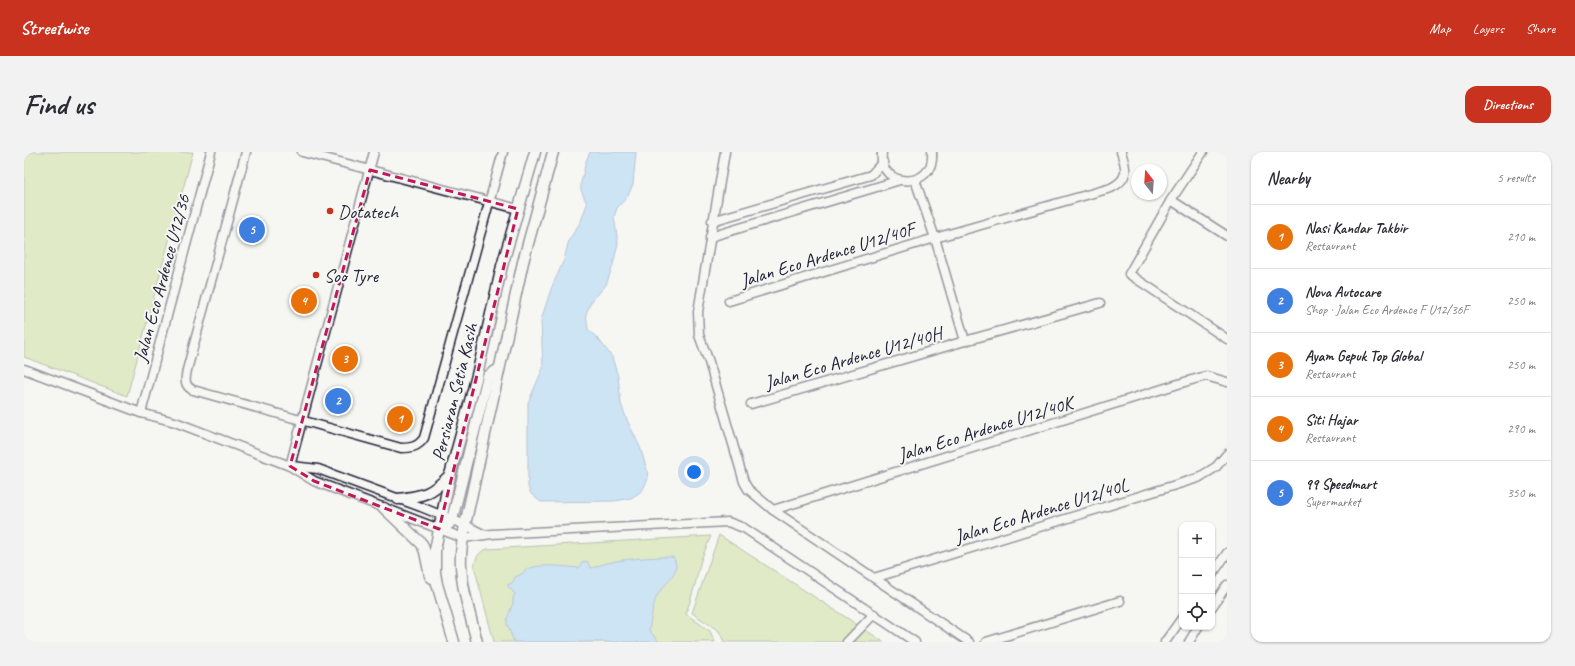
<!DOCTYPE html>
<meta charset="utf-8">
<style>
:root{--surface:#fff;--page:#f2f2f3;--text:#2b2b33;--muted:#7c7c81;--line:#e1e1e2;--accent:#c8321e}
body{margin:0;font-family:Caveat,sans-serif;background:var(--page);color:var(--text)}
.controls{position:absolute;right:12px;bottom:12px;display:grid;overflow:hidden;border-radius:8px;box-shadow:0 1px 3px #0004}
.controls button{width:36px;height:36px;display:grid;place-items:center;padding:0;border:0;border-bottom:1px solid var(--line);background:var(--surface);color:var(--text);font:20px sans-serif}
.compass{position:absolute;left:1107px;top:12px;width:36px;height:36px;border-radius:50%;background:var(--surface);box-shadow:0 1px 3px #0004;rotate:343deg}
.you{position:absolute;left:670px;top:320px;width:14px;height:14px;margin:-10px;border:3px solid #fff;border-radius:50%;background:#1a73e8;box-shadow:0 0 0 6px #1a73e833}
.badge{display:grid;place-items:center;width:26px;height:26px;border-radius:50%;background:var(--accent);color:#fff;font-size:13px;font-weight:700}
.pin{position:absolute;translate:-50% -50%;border:2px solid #fff;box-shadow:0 1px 4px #0006}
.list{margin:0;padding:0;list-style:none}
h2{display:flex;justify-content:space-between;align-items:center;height:52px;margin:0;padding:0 16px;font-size:17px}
h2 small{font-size:13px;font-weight:400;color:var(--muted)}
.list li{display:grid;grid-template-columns:26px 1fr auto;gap:12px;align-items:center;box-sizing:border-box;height:64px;padding:0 16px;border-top:1px solid var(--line)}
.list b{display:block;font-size:15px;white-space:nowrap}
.list p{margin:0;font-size:13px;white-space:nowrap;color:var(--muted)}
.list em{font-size:13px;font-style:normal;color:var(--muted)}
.icon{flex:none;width:22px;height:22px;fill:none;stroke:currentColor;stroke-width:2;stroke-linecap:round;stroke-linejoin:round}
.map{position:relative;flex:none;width:1203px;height:490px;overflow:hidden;border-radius:12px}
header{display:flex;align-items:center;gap:24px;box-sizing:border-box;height:56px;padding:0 20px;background:var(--accent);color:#fff}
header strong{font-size:19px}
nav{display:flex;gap:22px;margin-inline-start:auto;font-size:14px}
.intro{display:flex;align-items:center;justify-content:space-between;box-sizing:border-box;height:96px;padding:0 24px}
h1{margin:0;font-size:28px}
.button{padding:10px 18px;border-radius:12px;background:var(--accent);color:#fff;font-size:14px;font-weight:700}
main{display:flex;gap:24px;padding:0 24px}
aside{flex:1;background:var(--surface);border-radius:12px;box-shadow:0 1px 3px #0004}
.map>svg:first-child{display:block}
.green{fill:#c5db91;stroke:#747e66}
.water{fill:#9ccef9;stroke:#6b89ad}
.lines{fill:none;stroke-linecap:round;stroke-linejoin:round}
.minor-casing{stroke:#22223b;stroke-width:11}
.tertiary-casing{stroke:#22223b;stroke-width:13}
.minor{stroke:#f6f6f2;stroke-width:8}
.tertiary{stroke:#f6f6f2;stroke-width:10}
.marked{fill:none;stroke:#c2185b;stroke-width:3;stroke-dasharray:8 5;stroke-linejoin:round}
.poi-dot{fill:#c8321e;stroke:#f6f6f2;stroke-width:1.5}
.labels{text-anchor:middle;stroke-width:4;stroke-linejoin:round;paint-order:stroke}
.poi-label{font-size:19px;fill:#22223b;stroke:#f6f6f2;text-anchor:start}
.street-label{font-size:19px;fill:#22223b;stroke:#f6f6f2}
</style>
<header>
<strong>Streetwise</strong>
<nav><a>Map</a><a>Layers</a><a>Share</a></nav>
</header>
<div class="intro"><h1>Find us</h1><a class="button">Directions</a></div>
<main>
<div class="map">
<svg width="1203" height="490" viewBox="0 0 1203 490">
<rect width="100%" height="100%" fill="#f6f6f2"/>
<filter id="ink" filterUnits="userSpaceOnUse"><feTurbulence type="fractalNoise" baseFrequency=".025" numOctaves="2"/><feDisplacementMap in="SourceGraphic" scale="8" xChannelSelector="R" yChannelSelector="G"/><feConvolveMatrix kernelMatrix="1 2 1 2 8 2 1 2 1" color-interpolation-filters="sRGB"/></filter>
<g filter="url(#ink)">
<g class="green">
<path d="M0,0h169l-66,244 -103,-39z"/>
<path d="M695,383l165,107h-160l-5,-11 -27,-18z"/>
<path d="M687,384l-10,24 -6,25 -9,29 24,17 5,11h-221l-20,-76c2,-8 4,-14 13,-17z"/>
</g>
<g class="water">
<path d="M566,0h46l-3,32 -5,12 -11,12 -3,9 4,26 -5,22 -7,20 -15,17 -5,12 2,15 12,12 12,16 6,20 3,27 6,16 13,27 7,23 1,9 -6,12 -11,7 -16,3 -74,1 -10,-8 -3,-7v-84l15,-35 -2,-48 10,-31 13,-29 5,-20 12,-19 6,-17 -6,-14v-7l5,-22z"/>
<path d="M639,405h10c10,14 -8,26 -15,37 -5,8 -7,26 -9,36l10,12h-145l-7,-18v-5l6,-16v-5l2,-4 -8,-9 5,-2 3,-6 7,-3c8,-13 43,-7 57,-6l3,-6 5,-1 3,6 2,1c23,-9 46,-10 71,-11z"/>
</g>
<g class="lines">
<defs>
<g id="minor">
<path d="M222,0l-59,218c-2,9 -3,16 6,20l208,58c10,0 17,-1 23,-10l79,-286"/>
<path d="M278,0l216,57"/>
<path d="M701,0l-27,160 1,23 10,27 35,120 4,7 25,21 196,132"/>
<path d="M858,0c-5,37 54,39 50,0"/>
<path d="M1179,0l-32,48 -42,74 98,65"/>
<path d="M891,28l20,58 30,103"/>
<path d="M1147,48l56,36"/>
<path d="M688,69l159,-46 12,-13"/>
<path d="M686,85l190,-57"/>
<path d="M705,149l206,-63 176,-50c18,-9 16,-19 10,-36"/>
<path d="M0,217l117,44 34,9 115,44 24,15 149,57 29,-4 236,-12 16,6 171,114"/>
<path d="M727,252l214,-63 135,-38"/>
<path d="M117,261l70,-261"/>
<path d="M266,314l84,-314"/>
<path d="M268,314l26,3 103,38 44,18 18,9"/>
<path d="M749,358l415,-129 18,-5 21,6"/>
<path d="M1188,423l15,-22"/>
<path d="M850,426l324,-100 18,-11 11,-13"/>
<path d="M1188,455l15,-22"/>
<path d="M823,490l27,-28"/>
<path d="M962,490l134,-41"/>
<path d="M1141,490l17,-24"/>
<path d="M1165,490l9,-15"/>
</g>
<g id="tertiary">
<path d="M374,347c26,-3 33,-5 52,-24"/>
<path d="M360,356l38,36 3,8 5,24 2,2"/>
<path d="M415,377l10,-5 3,-4 36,-144 11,-7"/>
<path d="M430,490l-17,-58 -2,-11v-23l15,-75 27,-100 25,-109 33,-114"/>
<path d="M453,490c-6,-25 -15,-51 -16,-77 -1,-14 2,-27 4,-40l58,-263 30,-110"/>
</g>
</defs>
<use href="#minor" class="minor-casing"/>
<use href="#tertiary" class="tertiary-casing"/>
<use href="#minor" class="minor"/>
<use href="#tertiary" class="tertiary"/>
</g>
</g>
<path d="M0 0H1203V490H0ZM346,18l148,39 -79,320 -125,-48 -24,-15z" fill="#f6f6f2" fill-opacity=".55" fill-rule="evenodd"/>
<path class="marked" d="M346,18l148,39 -79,320 -125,-48 -24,-15z"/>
<g class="poi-dot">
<circle cx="306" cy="59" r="4"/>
<circle cx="292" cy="123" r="4"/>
</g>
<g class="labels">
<g class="poi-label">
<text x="314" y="66">Dotatech</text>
<text x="300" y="130">Soo Tyre</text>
</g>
<g class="street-label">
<text transform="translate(803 102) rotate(-17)" y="7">Jalan Eco Ardence U12/40F</text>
<text transform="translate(137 126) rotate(-75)" y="7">Jalan Eco Ardence U12/36</text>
<text transform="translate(829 205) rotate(-16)" y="7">Jalan Eco Ardence U12/40H</text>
<text transform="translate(430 240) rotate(-76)" y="7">Persiaran Setia Kasih</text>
<text transform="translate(961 276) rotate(-17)" y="7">Jalan Eco Ardence U12/40K</text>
<text transform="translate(1017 358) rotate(-17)" y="7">Jalan Eco Ardence U12/40L</text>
</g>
</g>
</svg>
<div class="controls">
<button>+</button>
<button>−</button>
<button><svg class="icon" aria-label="locate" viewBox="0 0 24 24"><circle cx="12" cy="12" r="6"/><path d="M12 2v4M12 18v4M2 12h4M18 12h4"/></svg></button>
</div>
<svg class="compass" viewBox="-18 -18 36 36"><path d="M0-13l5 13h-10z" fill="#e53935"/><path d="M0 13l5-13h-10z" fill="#7c7c81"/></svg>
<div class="you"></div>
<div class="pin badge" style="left:376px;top:267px;background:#e8710a">1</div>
<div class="pin badge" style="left:314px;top:249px;background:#3f7fe0">2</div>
<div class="pin badge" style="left:321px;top:207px;background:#e8710a">3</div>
<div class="pin badge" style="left:280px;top:149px;background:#e8710a">4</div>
<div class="pin badge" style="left:228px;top:78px;background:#3f7fe0">5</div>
</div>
<aside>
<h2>Nearby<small>5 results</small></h2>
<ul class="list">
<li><span class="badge" style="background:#e8710a">1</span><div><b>Nasi Kandar Takbir</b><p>Restaurant</p></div><em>210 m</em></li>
<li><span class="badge" style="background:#3f7fe0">2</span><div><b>Nova Autocare</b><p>Shop · Jalan Eco Ardence F U12/36F</p></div><em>250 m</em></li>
<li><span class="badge" style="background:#e8710a">3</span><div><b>Ayam Gepuk Top Global</b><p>Restaurant</p></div><em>250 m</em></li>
<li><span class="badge" style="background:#e8710a">4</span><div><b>Siti Hajar</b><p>Restaurant</p></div><em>290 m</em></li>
<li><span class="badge" style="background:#3f7fe0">5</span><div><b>99 Speedmart</b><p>Supermarket</p></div><em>350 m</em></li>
</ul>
</aside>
</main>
